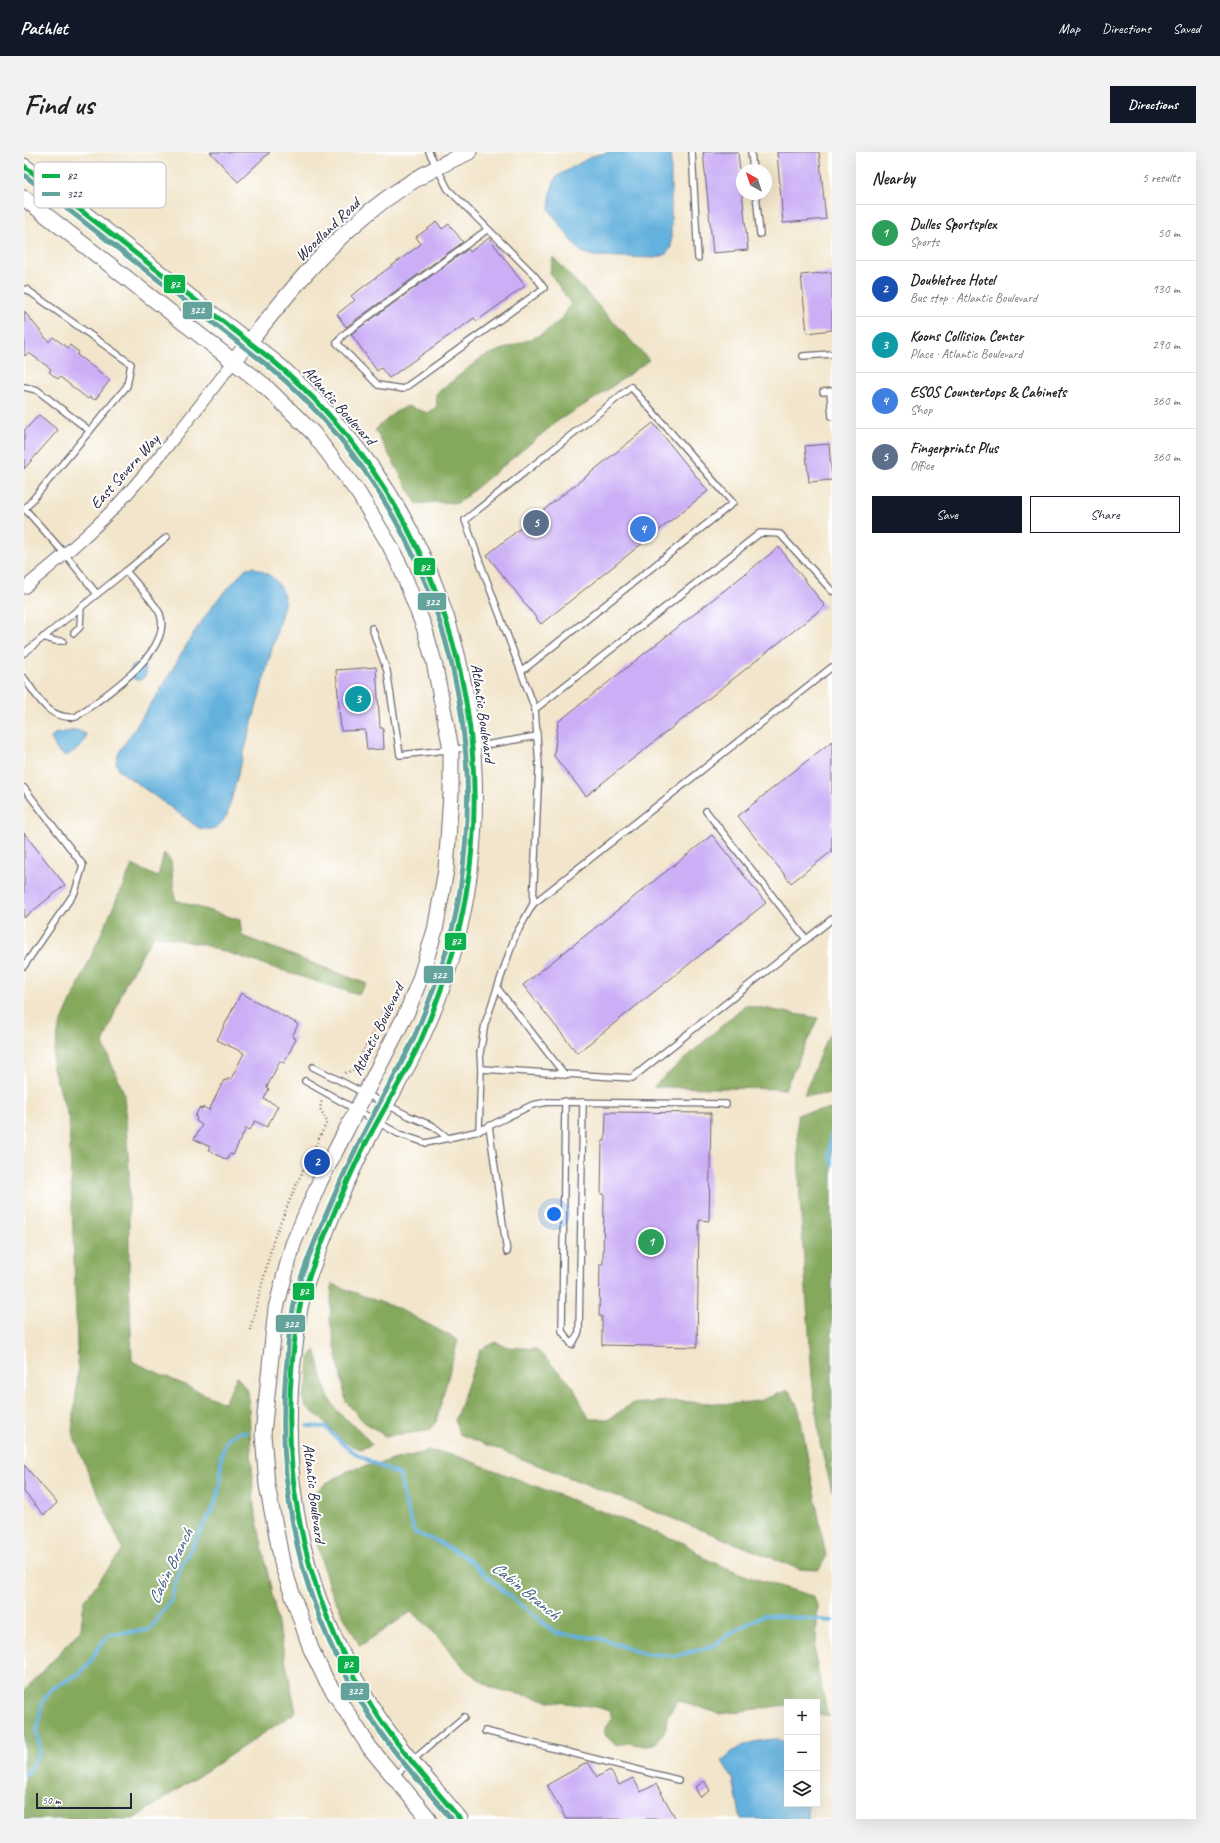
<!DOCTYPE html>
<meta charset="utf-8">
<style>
:root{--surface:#fff;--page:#f2f2f2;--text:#222;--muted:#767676;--line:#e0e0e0;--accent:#111827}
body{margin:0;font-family:Caveat,sans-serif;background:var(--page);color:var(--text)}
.controls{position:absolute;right:12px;bottom:12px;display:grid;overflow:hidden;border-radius:0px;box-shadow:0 4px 16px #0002}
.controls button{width:36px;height:36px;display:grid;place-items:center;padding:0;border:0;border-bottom:1px solid var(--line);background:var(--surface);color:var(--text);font:20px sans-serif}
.compass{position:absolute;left:712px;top:12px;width:36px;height:36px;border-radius:50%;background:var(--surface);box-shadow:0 4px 16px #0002;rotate:321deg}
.scale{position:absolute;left:12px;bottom:10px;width:96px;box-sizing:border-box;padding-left:4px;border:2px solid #22223b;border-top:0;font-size:11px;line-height:14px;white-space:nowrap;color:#22223b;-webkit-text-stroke:3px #fff;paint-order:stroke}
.you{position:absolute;left:530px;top:1062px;width:14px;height:14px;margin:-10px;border:3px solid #fff;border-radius:50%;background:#1a73e8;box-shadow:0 0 0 6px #1a73e833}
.badge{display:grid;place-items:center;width:26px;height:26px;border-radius:50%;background:var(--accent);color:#fff;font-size:13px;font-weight:700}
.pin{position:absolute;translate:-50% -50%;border:2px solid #fff;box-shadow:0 1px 4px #0006}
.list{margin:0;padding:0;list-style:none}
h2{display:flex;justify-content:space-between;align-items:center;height:52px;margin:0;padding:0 16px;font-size:17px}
h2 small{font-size:13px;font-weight:400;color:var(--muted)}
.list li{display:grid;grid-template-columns:26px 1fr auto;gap:12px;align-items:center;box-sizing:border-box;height:56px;padding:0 16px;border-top:1px solid var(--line)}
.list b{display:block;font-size:15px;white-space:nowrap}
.list p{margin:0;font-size:13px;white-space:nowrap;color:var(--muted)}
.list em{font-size:13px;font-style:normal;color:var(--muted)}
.actions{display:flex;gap:8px;padding:12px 16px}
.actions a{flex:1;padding:9px 0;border:1px solid var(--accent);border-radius:0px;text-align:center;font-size:14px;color:var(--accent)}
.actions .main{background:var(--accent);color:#fff}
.icon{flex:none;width:22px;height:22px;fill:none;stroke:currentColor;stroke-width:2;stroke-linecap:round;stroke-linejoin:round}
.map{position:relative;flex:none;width:808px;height:1667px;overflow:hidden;border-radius:0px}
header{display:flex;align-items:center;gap:24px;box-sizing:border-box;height:56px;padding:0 20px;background:var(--accent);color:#fff}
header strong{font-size:19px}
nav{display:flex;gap:22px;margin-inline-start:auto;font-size:14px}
.intro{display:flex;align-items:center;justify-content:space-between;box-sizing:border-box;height:96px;padding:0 24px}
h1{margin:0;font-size:28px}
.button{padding:10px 18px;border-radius:0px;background:var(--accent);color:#fff;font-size:14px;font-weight:700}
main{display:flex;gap:24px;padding:0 24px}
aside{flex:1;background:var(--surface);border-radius:0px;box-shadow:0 4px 16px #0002}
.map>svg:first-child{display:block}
.forest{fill:#84a85c;stroke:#53654c}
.water{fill:#64b1dd;stroke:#436a8c}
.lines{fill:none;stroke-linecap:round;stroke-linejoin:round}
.stream{stroke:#64b1dd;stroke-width:4}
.building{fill:#cbaef6}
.lane-casing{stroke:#6b666d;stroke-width:8}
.street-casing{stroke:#6b666d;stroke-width:13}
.secondary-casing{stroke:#6b666d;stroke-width:17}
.path{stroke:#6b666d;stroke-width:2.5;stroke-dasharray:1 3;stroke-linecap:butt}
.lane{stroke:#fff;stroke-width:5.5}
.street{stroke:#fff;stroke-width:11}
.secondary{stroke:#fff;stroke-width:15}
.bus-1-casing{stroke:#fff;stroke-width:8}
.bus-2-casing{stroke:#fff;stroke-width:8}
.bus-1{stroke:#0db14b;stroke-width:5}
.bus-2{stroke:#64a39c;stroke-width:5}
.labels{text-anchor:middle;stroke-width:4;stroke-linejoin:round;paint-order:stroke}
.street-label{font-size:16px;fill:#22223b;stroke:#fff}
.water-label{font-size:17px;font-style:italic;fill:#3c5b7c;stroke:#fff}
.key{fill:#fff;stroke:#bdbdc4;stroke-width:1}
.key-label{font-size:11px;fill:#22223b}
.line-badge{stroke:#fff;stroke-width:1.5}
.badge-label{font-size:11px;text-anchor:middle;font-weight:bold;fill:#fff}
</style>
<header>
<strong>Pathlet</strong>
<nav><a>Map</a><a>Directions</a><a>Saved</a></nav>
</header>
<div class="intro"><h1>Find us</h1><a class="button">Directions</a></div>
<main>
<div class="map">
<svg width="808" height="1667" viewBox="0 0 808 1667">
<rect width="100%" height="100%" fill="#fff"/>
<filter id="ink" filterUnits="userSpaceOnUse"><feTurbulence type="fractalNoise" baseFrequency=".025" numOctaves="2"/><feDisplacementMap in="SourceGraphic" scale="8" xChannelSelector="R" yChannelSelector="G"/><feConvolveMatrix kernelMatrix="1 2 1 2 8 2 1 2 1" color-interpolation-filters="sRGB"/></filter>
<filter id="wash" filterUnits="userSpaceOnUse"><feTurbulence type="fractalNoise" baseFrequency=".012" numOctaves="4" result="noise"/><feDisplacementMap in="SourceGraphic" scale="16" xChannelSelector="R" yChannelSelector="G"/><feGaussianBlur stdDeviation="0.9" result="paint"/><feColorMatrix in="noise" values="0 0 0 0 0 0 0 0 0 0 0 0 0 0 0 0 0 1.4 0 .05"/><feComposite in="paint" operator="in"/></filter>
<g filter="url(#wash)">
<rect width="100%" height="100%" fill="#f2e5cb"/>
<g class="forest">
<path d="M529,105l96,103 -50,36 -40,24 -101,83 -22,-1 -19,2 -42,-74 19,-17 13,-7 21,7 9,-7 -1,-12 46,-37 57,-21 22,-16 10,-16 -21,-31z"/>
<path d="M140,701l7,8 4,39 65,20 2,16 125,48 -9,11 -154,-50 -50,-10 -28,47 -23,62 21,49 5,77v104l3,87 92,42 13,-27 11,15 6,115 42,206 -163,107h-109v-127l57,-63 3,-28 39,-52 -32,-70 -19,-47 6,-58 -9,-254 -17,-55 7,-37 73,-163 26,12z"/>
<path d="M721,853l73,13 -33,71 -132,-2z"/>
<path d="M808,880v62l-28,1 21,-53z"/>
<path d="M808,957v382l-12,-48 -8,-66 -12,-177 -3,-86z"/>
<path d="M308,1132l67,25 59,31 -22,82 -8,9 -43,5 -21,-14 -18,-20 -16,-82z"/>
<path d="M471,1190l13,5 28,2 37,37 16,33h20l22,-15 37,-3 62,3 29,-3 29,-11 4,5 7,15 27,147 -7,13 -19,-1 -341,-135 -4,-14 25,-70z"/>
<path d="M291,1198c7,18 7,38 18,55 8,11 17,17 27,26 5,4 8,10 12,14l-12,4 -18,-8 -20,-22 -16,-12 -4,-9 5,-12 2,-28z"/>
<path d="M406,1299l22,3 232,89 22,16 43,18 64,19 5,11 -3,50 13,60 -11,-4v-11h-30v3l-67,9 -42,-14 -11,17 -1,12 -10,14 -11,3 -16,-3 -14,2 -10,-10v-7l7,-10 -3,-7 -12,-4 -47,-6 -58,-13 -25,-17 -39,-45 -17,-14 -51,34 -31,-58 -14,-52 -4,-26 2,-15 13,-12 24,-13z"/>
</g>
<g class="water">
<path d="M586,0h59l2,5v90l-6,8 -10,3 -61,-2 -13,-4 -13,-16 -19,-27 2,-18 5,-14 36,-21z"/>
<path d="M229,415c20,9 27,13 32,34l-58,214c-9,13 -12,16 -28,13l-79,-57 -4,-8 2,-9 46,-70 29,-50 20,-29 33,-37z"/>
<circle cx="114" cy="520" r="8"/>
<path d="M53,578l9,4c-1,12 -10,16 -20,22l-8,-4 -7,-14 3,-4z"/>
<path d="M749,1587l14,3v62h21v15h-67l-8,-40 -11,-18c17,-17 28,-19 51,-22z"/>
</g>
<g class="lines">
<g class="stream">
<path d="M808,976l-3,25 3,12"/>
<path d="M284,1274l18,1c20,25 44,35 74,48l4,24 11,34 24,9 25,14 42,37 50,40 46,6 39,14 33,3 37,-9 20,-14 33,-18 68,6"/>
<path d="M0,1622l4,-2 12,-21 -3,-20 5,-28 9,-14 29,-16 10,-10 8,-15 12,-14 39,-4 22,-30 9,-32 35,-63 6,-26v-23l7,-18 12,-6h6"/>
</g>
</g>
<g id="blocks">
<g class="building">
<path d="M186,0h60l-32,30z"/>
<path d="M679,0h35l10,98 -35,3z"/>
<path d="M753,0h42l7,67 -43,4z"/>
<path d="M413,70l5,7 7,-5 14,18 -117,85 -9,-13 18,-14 -4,-4 70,-52 -5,-7z"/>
<path d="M465,86l36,48 -48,35 -3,-3 -85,60 -8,-10 -4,3 -26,-37 117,-85 2,3z"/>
<path d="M808,120v58l-25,3 -6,-58z"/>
<path d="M0,159l25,31 4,-5 15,11 2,-3 9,7 -2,3 33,25 -15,20 -5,-3 -2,2 -28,-22 -2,2 -9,-7 2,-3 -22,-16 -5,3z"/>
<path d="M15,263l19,15 -34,39v-38z"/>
<path d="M629,271l55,68 -167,133 -54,-69z"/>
<path d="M805,292l3,36 -23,2 -4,-36z"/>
<path d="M755,395l46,59 -239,190 -32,-40 4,-34z"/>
<path d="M352,515l4,61h3l1,21 -17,1 -2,-20 -24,1 -5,-61z"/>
<path d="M808,589v110l-41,32 -53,-67z"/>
<path d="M0,681l41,52 -41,33z"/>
<path d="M688,683l54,68 -189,150 -54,-68z"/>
<path d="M217,841l57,31 -6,13 4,2 -12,24 -4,-2 -13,26 2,2 -5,10 14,7 -11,21 -12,-6 -5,9 -4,-2 -13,27 -3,-1 -3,6 -19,-10 2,-3 -16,-8 8,-14 -6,-4 1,-3 -2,-1 4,-9 3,1 1,-2 6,3 15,-30 3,1 1,-3 3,1 13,-26 -27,-13z"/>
<path d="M582,960l105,1 -2,108 -10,-1 -2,127 -95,-2v-29h-3l1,-52h3l1,-70h-3l1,-53h3z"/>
<path d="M0,1313l33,38 -13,12 -20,-23z"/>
<path d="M564,1610l9,15 13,-7 9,15 14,-7 8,14 15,-8 20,35h-110l-19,-34z"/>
<path d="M681,1629l5,10 -10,6 -5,-10z"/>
</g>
</g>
</g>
<g filter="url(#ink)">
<use href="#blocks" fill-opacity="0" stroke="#6b666d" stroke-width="1"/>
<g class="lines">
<defs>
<g id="lane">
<path d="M405,0l19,37 86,86 10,13 -141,101 -25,-4 -41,-42 6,-8 145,-106"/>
<path d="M668,0l6,106"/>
<path d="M727,0l2,18"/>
<path d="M732,42l4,40"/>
<path d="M0,138l2,-1 105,75 -4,22 -103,124"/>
<path d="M779,204l29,-2"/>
<path d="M0,235l13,3 53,41"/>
<path d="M799,240l9,-1"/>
<path d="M806,240l2,25"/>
<path d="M1,357l40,45 32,40"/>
<path d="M102,419l41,-34"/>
<path d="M348,476l15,43 13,84 74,-8 63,-11 2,31 -6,137"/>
<path d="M50,481l6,-6 1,-20"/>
<path d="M19,485l12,4h8"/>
<path d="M0,501l102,-82c8,10 29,32 34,43 14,38 -59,84 -84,103 -28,3 -37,-19 -52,-39"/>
<path d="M808,515l-299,237 -18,32 -30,88 -5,29 1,16 151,9 200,-159"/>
<path d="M498,519l211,-168 -102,-116 -166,133 13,37 57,152"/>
<path d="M513,584l-2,-27 225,-176 20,1 52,57"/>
<path d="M0,636l59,77 -8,27 -51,74"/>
<path d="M682,659l100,128"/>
<path d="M474,837l67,86"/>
<path d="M289,915l96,49 24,10 16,13"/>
<path d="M281,929l94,53 27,9 53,-12 53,-26 16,-3 178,2"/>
<path d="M541,949l-3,230 10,14 7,-13 4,-230"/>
<path d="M465,974l18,126"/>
<path d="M455,979l2,-62"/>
<path d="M461,1579l193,49"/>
<path d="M371,1623l69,-58"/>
</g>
<path id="street" d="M0,436c33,-27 66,-54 95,-85 41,-45 78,-94 115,-142"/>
<g id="secondary">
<path d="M0,14c58,46 116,91 174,137 28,22 57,42 84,65 33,30 64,64 90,100 116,164 135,387 50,569 -13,29 -30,56 -45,85 -23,42 -43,86 -59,131 -6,15 -13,30 -16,46 -4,15 -5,32 -7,47 -18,128 7,250 76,360 25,40 59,76 89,113"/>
<path d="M0,46l241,188 48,47 46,61 30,50 12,24 23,59 10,35 17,87v45l-5,76 -11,60 -15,49 -13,33 -87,169 -27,63 -17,64 -13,126 4,51 16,82 28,82 15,31 44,68 59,71"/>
<path d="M210,209c40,-49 78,-101 127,-142 32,-28 69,-50 108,-67"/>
</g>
</defs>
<use href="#lane" class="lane-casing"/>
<use href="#street" class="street-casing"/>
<use href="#secondary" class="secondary-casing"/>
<g class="path">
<path d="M321,921l7,-2 3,-3 31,-62"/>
<path d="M226,1178l24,-92 23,-55 30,-61 -7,-14 2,-8"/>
</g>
<use href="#lane" class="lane"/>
<use href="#street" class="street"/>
<use href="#secondary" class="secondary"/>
<defs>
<path id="bus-1" d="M0,14l248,194c154,128 228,337 194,534 -8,50 -25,100 -45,146 -15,34 -36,66 -53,99 -19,36 -34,73 -49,111 -7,20 -16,39 -20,61 -24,139 -2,273 72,394 25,41 58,77 89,114"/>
<path id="bus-2" d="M0,23l243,190c114,94 185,235 198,381 5,48 2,97 -5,144 -7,49 -25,99 -45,145 -10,24 -25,47 -37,71 -26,47 -47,95 -67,145 -7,18 -14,35 -17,53 -4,19 -6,37 -7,56 -13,126 12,244 80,352 24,39 55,72 84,107"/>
</defs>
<use href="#bus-1" class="bus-1-casing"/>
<use href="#bus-2" class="bus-2-casing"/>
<use href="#bus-1" class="bus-1"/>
<use href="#bus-2" class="bus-2"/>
</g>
</g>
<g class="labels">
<g class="street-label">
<text transform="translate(303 77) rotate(-44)" y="6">Woodland Road</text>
<text transform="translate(316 253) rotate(48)" y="6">Atlantic Boulevard</text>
<text transform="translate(100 319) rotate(-48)" y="6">East Severn Way</text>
<text transform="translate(460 561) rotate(82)" y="6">Atlantic Boulevard</text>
<text transform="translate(353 877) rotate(-64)" y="6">Atlantic Boulevard</text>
<text transform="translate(291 1341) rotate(83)" y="6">Atlantic Boulevard</text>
</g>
<g class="water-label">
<text transform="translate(146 1414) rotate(-64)" y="6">Cabin Branch</text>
<text transform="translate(502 1438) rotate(39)" y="6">Cabin Branch</text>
</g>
</g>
<rect x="10" y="10" width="132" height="46" rx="6" class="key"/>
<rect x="18" y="22" width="18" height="4" fill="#0db14b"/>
<rect x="18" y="40" width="18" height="4" fill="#64a39c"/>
<g class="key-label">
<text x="43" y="28">82</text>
<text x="43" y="46">322</text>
</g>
<g class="line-badge">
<rect x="139" y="122" width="23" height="20" rx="4" fill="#0db14b"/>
<rect x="158" y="149" width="31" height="19" rx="4" fill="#64a39c"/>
<rect x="389" y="405" width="23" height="19" rx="4" fill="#0db14b"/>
<rect x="393" y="440" width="30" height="19" rx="4" fill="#64a39c"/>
<rect x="420" y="780" width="23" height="19" rx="4" fill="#0db14b"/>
<rect x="399" y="813" width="31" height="19" rx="4" fill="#64a39c"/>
<rect x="268" y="1130" width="23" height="19" rx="4" fill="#0db14b"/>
<rect x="251" y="1162" width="31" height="19" rx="4" fill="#64a39c"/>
<rect x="313" y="1503" width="23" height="19" rx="4" fill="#0db14b"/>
<rect x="316" y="1530" width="30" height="19" rx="4" fill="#64a39c"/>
</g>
<g class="badge-label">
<text x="151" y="136">82</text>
<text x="173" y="162">322</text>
<text x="401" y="419">82</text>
<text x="408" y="454">322</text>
<text x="432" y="793">82</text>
<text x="415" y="827">322</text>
<text x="280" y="1143">82</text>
<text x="267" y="1176">322</text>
<text x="324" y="1516">82</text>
<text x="331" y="1543">322</text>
</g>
</svg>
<div class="controls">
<button>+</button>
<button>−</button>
<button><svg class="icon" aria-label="layers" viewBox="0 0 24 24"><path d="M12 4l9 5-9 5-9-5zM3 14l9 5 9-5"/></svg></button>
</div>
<svg class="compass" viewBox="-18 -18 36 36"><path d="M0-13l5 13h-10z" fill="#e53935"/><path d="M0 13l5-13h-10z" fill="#767676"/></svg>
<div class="scale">50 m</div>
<div class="you"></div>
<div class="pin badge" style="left:627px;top:1090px;background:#2e9e5b">1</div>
<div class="pin badge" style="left:293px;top:1010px;background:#1a4fb4">2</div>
<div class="pin badge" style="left:334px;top:547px;background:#0f9aa8">3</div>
<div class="pin badge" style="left:619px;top:377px;background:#3f7fe0">4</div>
<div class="pin badge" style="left:512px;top:371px;background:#5c6f8a">5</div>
</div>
<aside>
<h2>Nearby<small>5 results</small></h2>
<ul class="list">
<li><span class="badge" style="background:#2e9e5b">1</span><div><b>Dulles Sportsplex</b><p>Sports</p></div><em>50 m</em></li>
<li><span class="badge" style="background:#1a4fb4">2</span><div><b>Doubletree Hotel</b><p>Bus stop · Atlantic Boulevard</p></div><em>130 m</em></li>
<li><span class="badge" style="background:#0f9aa8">3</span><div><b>Koons Collision Center</b><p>Place · Atlantic Boulevard</p></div><em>290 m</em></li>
<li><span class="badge" style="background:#3f7fe0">4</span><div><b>ESOS Countertops &amp; Cabinets</b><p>Shop</p></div><em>360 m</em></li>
<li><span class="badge" style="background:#5c6f8a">5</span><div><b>Fingerprints Plus</b><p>Office</p></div><em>360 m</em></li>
</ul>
<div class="actions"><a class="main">Save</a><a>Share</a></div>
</aside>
</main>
